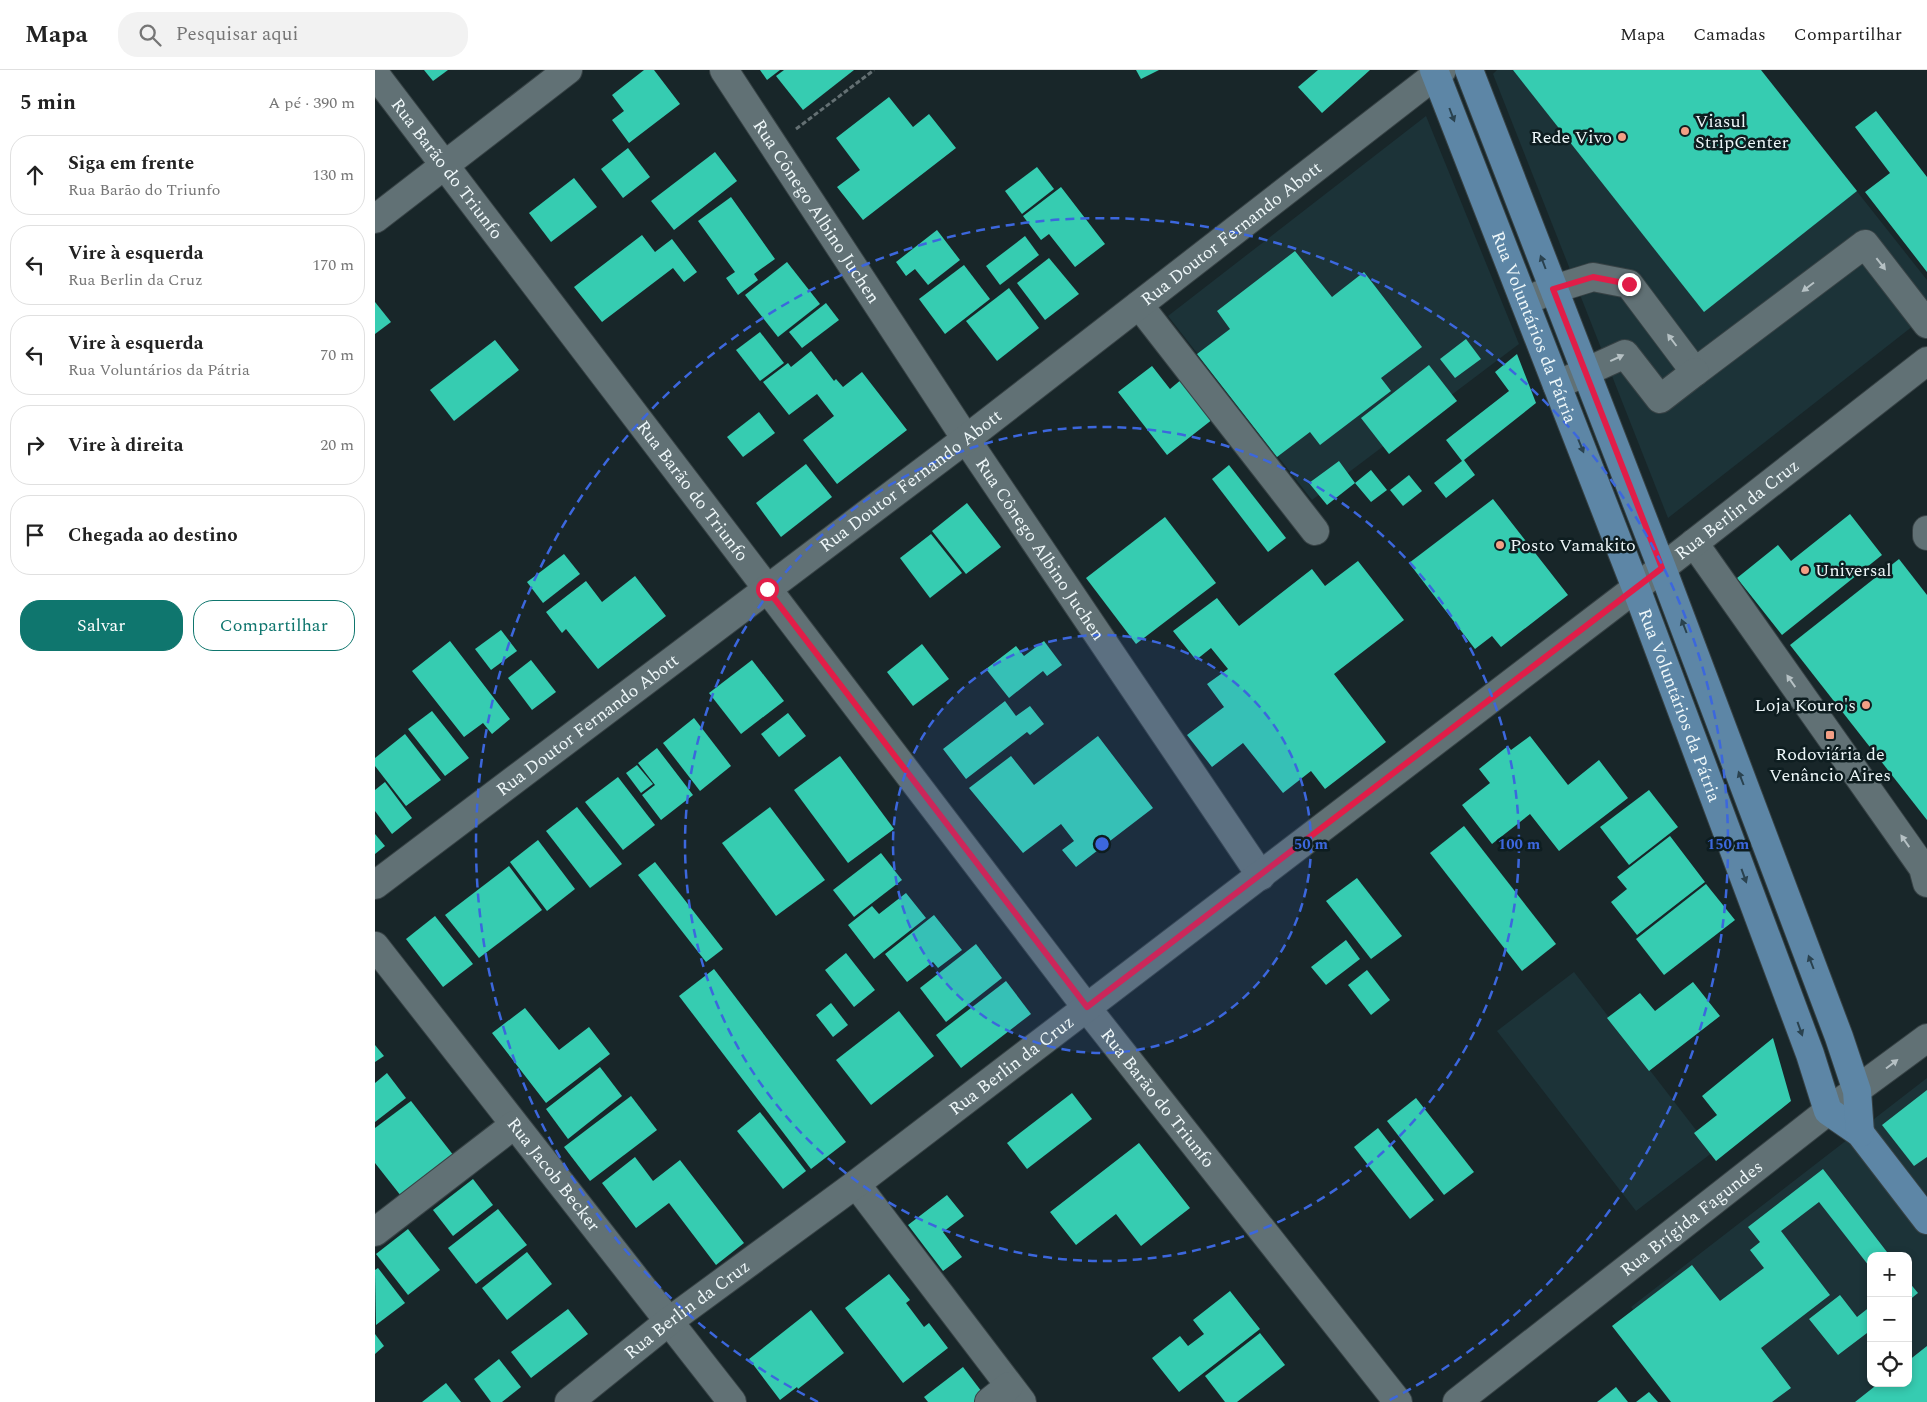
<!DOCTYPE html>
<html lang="pt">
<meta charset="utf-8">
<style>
:root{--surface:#fff;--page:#f2f2f2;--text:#222;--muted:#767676;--line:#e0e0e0;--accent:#0f766e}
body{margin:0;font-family:Spectral,serif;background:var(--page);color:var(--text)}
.controls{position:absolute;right:15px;bottom:15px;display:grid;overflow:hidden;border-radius:10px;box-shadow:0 2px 8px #0003}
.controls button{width:45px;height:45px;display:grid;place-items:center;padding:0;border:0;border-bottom:1px solid var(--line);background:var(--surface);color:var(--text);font:25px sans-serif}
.stop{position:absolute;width:15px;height:15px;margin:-11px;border:4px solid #e11d48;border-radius:50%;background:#fff}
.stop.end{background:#e11d48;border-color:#fff;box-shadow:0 1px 5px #0008}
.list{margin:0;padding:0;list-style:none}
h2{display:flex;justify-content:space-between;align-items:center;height:65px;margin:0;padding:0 20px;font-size:21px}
h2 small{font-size:16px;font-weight:400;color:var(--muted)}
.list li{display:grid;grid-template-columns:32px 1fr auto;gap:15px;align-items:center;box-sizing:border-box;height:80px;margin:0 10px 10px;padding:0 10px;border:1px solid var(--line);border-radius:20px}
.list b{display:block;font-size:19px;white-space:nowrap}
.list p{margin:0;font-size:16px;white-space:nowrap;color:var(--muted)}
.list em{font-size:16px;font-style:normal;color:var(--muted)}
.actions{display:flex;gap:10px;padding:15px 20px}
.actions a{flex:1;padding:11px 0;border:1px solid var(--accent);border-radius:20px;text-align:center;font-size:18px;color:var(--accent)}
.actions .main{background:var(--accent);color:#fff}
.icon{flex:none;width:28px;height:28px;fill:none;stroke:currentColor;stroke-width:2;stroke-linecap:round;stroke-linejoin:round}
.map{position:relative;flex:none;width:1552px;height:1332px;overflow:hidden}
header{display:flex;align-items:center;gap:30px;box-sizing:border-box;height:70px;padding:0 25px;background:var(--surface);border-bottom:1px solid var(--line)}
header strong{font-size:24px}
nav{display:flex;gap:28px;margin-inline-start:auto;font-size:18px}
.search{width:350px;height:45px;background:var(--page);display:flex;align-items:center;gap:12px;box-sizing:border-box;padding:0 18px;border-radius:20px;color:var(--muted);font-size:19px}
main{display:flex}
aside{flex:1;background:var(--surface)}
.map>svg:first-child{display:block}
.built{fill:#1c3338;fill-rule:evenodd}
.building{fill:#36ccb1}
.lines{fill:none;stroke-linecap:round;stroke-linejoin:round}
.minor-casing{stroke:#374245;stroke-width:30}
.major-casing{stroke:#374245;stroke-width:30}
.path{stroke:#647073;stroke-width:3;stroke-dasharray:5 2.5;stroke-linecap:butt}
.minor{stroke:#617175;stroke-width:28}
.major{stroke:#5d86a6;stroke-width:28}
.oneway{fill:#2a424f}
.oneway2{fill:#b6c1c4}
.route{stroke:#e11d48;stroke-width:6}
.ring{fill:none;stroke:#3c67dd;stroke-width:2.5;stroke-dasharray:9 6}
.poi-dot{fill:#f39f85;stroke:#0e1d20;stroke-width:2}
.labels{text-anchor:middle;stroke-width:5;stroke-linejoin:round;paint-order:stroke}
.poi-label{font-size:18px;fill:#eef7f9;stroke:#0e1d20;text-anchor:start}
.street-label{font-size:18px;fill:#eef7f9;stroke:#0e1d20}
.centre{fill:#3c67dd;stroke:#0e1d20;stroke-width:2.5}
.ring-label{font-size:15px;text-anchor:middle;font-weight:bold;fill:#3c67dd;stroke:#0e1d20;stroke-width:5;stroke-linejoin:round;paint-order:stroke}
</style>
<header>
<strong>Mapa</strong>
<div class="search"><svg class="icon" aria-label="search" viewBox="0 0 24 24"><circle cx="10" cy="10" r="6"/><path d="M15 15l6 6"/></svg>Pesquisar aqui</div>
<nav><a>Mapa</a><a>Camadas</a><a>Compartilhar</a></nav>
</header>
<main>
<aside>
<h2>5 min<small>A pé · 390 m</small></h2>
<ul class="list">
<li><svg class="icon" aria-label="ahead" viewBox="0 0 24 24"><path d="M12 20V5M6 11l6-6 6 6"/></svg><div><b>Siga em frente</b><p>Rua Barão do Triunfo</p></div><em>130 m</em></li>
<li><svg class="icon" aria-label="left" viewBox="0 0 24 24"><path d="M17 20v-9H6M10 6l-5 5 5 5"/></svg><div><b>Vire à esquerda</b><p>Rua Berlin da Cruz</p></div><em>170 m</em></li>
<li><svg class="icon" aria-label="left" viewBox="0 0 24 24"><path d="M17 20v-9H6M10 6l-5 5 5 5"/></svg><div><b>Vire à esquerda</b><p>Rua Voluntários da Pátria</p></div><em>70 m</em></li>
<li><svg class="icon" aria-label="right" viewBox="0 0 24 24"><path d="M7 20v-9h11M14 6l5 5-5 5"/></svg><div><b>Vire à direita</b></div><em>20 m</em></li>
<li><svg class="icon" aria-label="arrive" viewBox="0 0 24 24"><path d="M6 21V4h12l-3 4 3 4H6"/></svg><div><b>Chegada ao destino</b></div></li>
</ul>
<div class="actions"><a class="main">Salvar</a><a>Compartilhar</a></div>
</aside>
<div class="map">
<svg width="1552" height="1332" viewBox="0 0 1552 1332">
<rect width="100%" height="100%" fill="#182629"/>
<g class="built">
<path d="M1122,0h264l166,210v35l-259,203 -175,-444z"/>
<path d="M1051,46l93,228 -207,156 -144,-184z"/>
<path d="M1199,902l139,180 -77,59 -139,-180z"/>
<path d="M1552,1008v324h-221l-75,-95zM1496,1186h37v127h-37z"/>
</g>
<g class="building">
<path d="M49,0h24l-15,11z"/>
<path d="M269,0h10l26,34 -51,39 -17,-23 12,-9 -12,-16z"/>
<path d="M385,0h20l-13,10z"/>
<path d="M409,0h70l-51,40 -27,-34z"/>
<path d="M761,0h23l-18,9z"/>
<path d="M943,0h52l-48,43 -24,-26z"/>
<path d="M1138,0h248l96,121 -153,121z"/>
<path d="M514,27l24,30 16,-13 27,34 -93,72 -26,-33 23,-17 -24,-32z"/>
<path d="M1501,41l51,66v95l-62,-80 25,-19 -35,-46z"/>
<path d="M253,78l22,29 -27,21 -22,-29z"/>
<path d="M340,82l22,29 -63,49 -23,-29z"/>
<path d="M662,97l17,22 -32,25 -17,-23z"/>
<path d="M199,108l23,29 -46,35 -22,-29z"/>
<path d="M686,117l44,57 -30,23 -26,-33 -8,6 -18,-24z"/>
<path d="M356,127l44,62 -21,15 4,6 -20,15 -12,-17 9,-6 -37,-51z"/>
<path d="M562,160l23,30 -32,25 -13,-16 -9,7 -10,-14z"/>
<path d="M267,165l13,17 17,-13 25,33 -13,10 -11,-14 -71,54 -28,-35z"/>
<path d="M650,166l14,19 -39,30 -14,-19z"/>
<path d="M920,181l37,46 32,-25 58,75 -41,31 10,13 -71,54 -10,-13 -33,25 -80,-103 33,-25 -13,-18z"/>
<path d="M674,188l30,36 -34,26 -28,-37z"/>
<path d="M412,192l33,42 -42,33 -33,-42z"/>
<path d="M589,195l26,34 -45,35 -26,-35z"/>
<path d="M634,218l30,40 -42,33 -31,-40z"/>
<path d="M0,232l16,20 -16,12z"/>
<path d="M451,233l13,17 -37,28 -13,-16z"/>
<path d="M385,262l24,31 -24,18 -24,-31z"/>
<path d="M1091,269l15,20 -26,19 -15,-19z"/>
<path d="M120,270l24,30 -65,51 -24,-31z"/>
<path d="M436,281l23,30 2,-2 7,8 19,-15 45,58 -70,54 -34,-44 31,-24 -17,-22 -28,21 -26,-33 25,-19 3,4z"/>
<path d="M1142,284l19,49 -72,57 11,15 -29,23 -12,-15 28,-22 -16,-21 63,-49 -14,-19z"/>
<path d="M1054,295l28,36 -68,53 -28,-36z"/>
<path d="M777,296l18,23 12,-10 31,40 -46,36 -49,-63z"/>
<path d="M384,342l16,21 -32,24 -16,-20z"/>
<path d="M964,391l16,22 16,-13 16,20 -16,12 -16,-19 -28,22 -18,-22z"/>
<path d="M431,394l26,33 -51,40 -25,-34z"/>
<path d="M854,395l57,73 -18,14 -56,-73z"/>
<path d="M1034,405l13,16 -19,15 -13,-16z"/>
<path d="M1118,429l75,96 -67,52 -9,-11 -17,13 -66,-86z"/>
<path d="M592,433l34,44 -35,27 -34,-43z"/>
<path d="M1475,444l32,41 -100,80 -45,-57 41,-33 13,16z"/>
<path d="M790,447l51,66 -80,61 -50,-66z"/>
<path d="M556,464l31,39 -32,25 -30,-40z"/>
<path d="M189,484l16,20 -37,29 -16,-21z"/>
<path d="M1524,489l28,36v225l-137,-175z"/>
<path d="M983,491l46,59 -70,54 52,68 -61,47 -14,-18 -28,22 -40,-50 -31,24 -25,-32 37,-28 -17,-23 21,-15 -17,-21 -15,12 -23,-29 44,-33 22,28 73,-57 13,17z"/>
<path d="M260,506l31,40 -68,53 -32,-40 -4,4 -16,-21 40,-31 16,21z"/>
<path d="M126,560l16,21 -26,19 -16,-21z"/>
<path d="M75,571l60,78 -18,15 -9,-11 -19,14 -52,-66z"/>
<path d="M669,571l18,24 -15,11 -4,-5 -34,27 -23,-29 30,-23 8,10z"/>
<path d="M547,574l27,35 -36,27 -26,-34z"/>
<path d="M156,590l25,32 -24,18 -24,-32z"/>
<path d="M377,590l32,41 -43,33 -32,-41z"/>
<path d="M630,631l11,15 14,-10 14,18 -14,11 -3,-3 -61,47 -23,-30z"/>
<path d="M57,641l37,47 -24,18 -37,-47z"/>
<path d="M413,643l18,23 -27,21 -18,-23z"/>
<path d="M319,648l37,48 -31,25 -37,-48z"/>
<path d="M30,664l36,46 -35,26 -31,-40v-8z"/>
<path d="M723,666l55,72 -77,59 -14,-17 12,-9 -13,-17 -38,29 -54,-65 42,-32 23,29z"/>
<path d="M1155,666l38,49 31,-25 29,38 -69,53 -29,-37 -38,30 -30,-39 28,-22 -11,-14 29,-23 3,4z"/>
<path d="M282,678l36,47 -32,25 -19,-25 13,-10 -17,-22z"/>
<path d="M465,686l54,73 -46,34 -54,-73z"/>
<path d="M262,695l16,19 -12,9 -15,-20z"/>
<path d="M243,707l37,48 -32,25 -38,-48z"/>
<path d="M10,712l27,36 -20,16 -17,-23v-21z"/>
<path d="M1274,720l29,37 -49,38 -29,-38z"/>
<path d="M202,737l45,57 -32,24 -44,-57z"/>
<path d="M395,737l55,73 -49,36 -54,-73z"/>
<path d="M1089,756l92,118 -34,27 -92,-118z"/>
<path d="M0,764l10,12 -10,8z"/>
<path d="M1295,766l35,46 -68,53 -26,-33 16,-13 -10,-12z"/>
<path d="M163,770l37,49 -28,22 -37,-49z"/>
<path d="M506,783l21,27 -48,37 -21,-27z"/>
<path d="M280,792l68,87 -17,13 -68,-87z"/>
<path d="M134,796l33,44 -63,48 -34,-43z"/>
<path d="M982,808l45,58 -31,23 -45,-58z"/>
<path d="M1331,814l29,36 -71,55 -28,-36z"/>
<path d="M531,823l20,25 -52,41 -26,-34 24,-19 7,8z"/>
<path d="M559,845l28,35 -24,18 -5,-6 -26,20 -22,-28z"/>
<path d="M60,846l38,48 -30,23 -37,-48z"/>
<path d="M971,870l14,19 -34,26 -15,-18z"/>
<path d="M601,874l26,34 -56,44 -26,-34z"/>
<path d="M471,883l29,37 -21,17 -29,-37z"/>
<path d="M339,899l132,173 -35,27 -132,-173z"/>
<path d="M992,900l23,30 -19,15 -23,-30z"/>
<path d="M631,911l25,33 -70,54 -25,-33z"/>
<path d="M1318,912l27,34 -71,55 -42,-53 33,-25 15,18z"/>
<path d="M456,933l17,22 -15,12 -17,-22z"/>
<path d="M150,938l34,42 30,-23 21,27 -64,49 -54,-70z"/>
<path d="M524,941l35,45 -63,49 -35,-45z"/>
<path d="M1398,968l18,63 -75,60 -22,-28 23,-18 -15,-19z"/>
<path d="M0,975l9,11 -9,6z"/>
<path d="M225,997l22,29 -54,43 -22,-30z"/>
<path d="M12,1003l19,25 -31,24v-39z"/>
<path d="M1552,1020v67l-13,9 -32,-41z"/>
<path d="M697,1023l20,26 -65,50 -20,-26z"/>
<path d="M256,1026l26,34 -67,51 -26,-34z"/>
<path d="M1041,1028l58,74 -30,23 -57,-74z"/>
<path d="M36,1031l43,55 -53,40 -26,-33v-35z"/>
<path d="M385,1042l46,59 -23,18 -46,-58z"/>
<path d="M1003,1058l56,72 -24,19 -56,-72z"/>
<path d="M764,1073l51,65 -49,38 -25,-32 -40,31 -26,-33z"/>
<path d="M260,1087l18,24 27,-21 64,83 -28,22 -47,-62 -33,25 -34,-45z"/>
<path d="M1448,1099l64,83 -5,4h-11v8l-2,2 -50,-64 -38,29 49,64 -69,53 30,40 -19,14h-101l-59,-76 80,-61 28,36 44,-33 -14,-18 10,-8 -12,-15z"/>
<path d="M98,1109l20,26 -40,31 -20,-26z"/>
<path d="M572,1125l17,21 -21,16 19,25 -19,14 -35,-46z"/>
<path d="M123,1139l29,36 -51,39 -28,-36z"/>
<path d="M33,1159l32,41 -32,25 -32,-41z"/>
<path d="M152,1182l25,32 -45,36 -25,-32z"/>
<path d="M3,1198l27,35 -29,22 -1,-55z"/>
<path d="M514,1204l21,26 -4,3 18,24 5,-4 19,25 -45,35 -58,-75z"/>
<path d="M1533,1211l10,12 -10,8z"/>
<path d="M855,1221l30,38 -81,63 -27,-34 28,-22 8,10 16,-12 -11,-14z"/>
<path d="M1465,1225l17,22 14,-11v24l-33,25 -29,-36z"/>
<path d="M193,1239l20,25 -57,44 -20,-26z"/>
<path d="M436,1240l33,43 -46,36 -1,-2 -17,13 -31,-41z"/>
<path d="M885,1263l25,32 -48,37h-12l-20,-26z"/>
<path d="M0,1264l9,12 -9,8z"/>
<path d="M1552,1276v56h-72l24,-19h29v-22z"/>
<path d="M124,1289l22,28 -19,15h-11l-17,-23z"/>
<path d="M588,1297l22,29 -8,6h-49l-4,-5z"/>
<path d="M71,1313l15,19h-39z"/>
<path d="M1241,1317l12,15h-31z"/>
<path d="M1274,1322l9,10h-22z"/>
</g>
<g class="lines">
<defs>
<g id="minor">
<path id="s1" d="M349,0l242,369 295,437"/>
<path id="s2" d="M0,4l711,933 312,395"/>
<path d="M0,149l193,-149"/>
<path d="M1150,231l29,-12 39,-12 36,7 66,88 170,-128 62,80"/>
<path d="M764,235l176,226"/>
<path d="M1182,315l68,-31 35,45 35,-27"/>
<path d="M1552,460v6"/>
<path d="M1319,473l229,325 4,15"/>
<path id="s3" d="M0,815l591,-446 476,-369"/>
<path id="s4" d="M0,876l357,456"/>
<path d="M481,1114l166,218"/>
<path d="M0,1162l139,-107"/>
<path id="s5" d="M194,1332l99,-80 188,-138 806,-616 265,-207"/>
<path d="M614,1332l20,-16"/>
<path id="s6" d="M1082,1332l371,-291 99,-73"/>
</g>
<g id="major">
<path id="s7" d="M1059,0l202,518 174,466 18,57 32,22 67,87"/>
<path d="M1094,0l193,498 177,469 18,54 3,42"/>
</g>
</defs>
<use href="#minor" class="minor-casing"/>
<use href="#major" class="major-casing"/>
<path class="path" d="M421,59l78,-59"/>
<use href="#minor" class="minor"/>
<use href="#major" class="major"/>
</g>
<defs><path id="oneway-solid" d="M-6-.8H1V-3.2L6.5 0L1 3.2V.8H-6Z" transform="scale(1.25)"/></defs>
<g class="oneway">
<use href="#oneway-solid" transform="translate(1077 45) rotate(69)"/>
<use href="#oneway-solid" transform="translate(1168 192) rotate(-111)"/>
<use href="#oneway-solid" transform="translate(1206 376) rotate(68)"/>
<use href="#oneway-solid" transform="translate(1309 556) rotate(-111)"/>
<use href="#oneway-solid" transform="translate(1366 708) rotate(-111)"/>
<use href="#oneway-solid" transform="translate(1369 806) rotate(70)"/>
<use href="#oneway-solid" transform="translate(1436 892) rotate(-111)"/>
<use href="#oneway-solid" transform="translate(1425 959) rotate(70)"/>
</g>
<g class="oneway2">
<use href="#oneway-solid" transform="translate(1506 194) rotate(52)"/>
<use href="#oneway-solid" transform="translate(1433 217) rotate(143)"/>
<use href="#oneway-solid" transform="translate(1297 270) rotate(-127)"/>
<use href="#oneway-solid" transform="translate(1242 288) rotate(-25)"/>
<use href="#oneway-solid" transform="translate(1416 611) rotate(-125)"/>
<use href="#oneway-solid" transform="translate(1530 771) rotate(-125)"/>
<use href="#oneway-solid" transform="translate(1517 994) rotate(-37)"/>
</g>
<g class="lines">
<path class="route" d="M392,519l320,418 575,-439 -109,-279 40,-12 36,7"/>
</g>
<circle cx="727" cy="774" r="209" fill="#3c67dd" fill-opacity=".12"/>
<g class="ring">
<circle cx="727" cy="774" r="209"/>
<circle cx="727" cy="774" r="417"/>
<path d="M443 1332A626 626 0 1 1 1011 1332"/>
</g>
<g class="poi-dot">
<circle cx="1310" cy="61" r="5"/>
<circle cx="1247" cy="67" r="5"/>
<circle cx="1125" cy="475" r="5"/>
<circle cx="1430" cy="500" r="5"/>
<circle cx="1491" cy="635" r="5"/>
<rect x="1450" y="660" width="10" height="10" rx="2.5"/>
</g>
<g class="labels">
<g class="poi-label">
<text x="1320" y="57">Viasul<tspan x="1320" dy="21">StripCenter</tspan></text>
<text x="1237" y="73" text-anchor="end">Rede Vivo</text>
<text x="1135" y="481">Posto Vamakito</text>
<text x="1440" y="506">Universal</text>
<text x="1481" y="641" text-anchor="end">Loja Kouro's</text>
<text x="1455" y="690" text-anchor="middle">Rodoviária de<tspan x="1455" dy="21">Venâncio Aires</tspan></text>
</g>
<g class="street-label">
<text dy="6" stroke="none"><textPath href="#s2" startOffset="119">Rua Barão do Triunfo</textPath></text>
<text dy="6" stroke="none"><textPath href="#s1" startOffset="169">Rua Cônego Albino Juchen</textPath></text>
<text dy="6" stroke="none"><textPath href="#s3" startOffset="1076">Rua Doutor Fernando Abott</textPath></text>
<text dy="6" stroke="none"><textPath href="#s7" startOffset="276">Rua Voluntários da Pátria</textPath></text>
<text dy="6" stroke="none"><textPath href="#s3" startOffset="671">Rua Doutor Fernando Abott</textPath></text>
<text dy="6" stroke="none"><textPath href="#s2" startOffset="524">Rua Barão do Triunfo</textPath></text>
<text dy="6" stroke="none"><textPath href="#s5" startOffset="1470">Rua Berlin da Cruz</textPath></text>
<text dy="6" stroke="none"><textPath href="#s1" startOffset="574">Rua Cônego Albino Juchen</textPath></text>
<text dy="6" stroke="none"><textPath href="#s7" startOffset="681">Rua Voluntários da Pátria</textPath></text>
<text dy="6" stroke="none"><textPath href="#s3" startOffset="266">Rua Doutor Fernando Abott</textPath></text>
<text dy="6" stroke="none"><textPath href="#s5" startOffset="556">Rua Berlin da Cruz</textPath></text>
<text dy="6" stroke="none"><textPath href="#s2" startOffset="1289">Rua Barão do Triunfo</textPath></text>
<text dy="6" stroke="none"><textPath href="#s4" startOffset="290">Rua Jacob Becker</textPath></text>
<text dy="6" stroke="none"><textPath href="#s6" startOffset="298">Rua Brígida Fagundes</textPath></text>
<text dy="6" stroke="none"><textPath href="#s5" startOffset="150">Rua Berlin da Cruz</textPath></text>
</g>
</g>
<circle cx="727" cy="774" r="8" class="centre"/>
<g class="ring-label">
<text x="936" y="779">50 m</text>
<text x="1144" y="779">100 m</text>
<text x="1353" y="779">150 m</text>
</g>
</svg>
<div class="controls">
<button>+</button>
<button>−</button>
<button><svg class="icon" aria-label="locate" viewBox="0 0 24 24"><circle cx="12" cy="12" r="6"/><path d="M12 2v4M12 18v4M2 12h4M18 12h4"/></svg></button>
</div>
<div class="stop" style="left:392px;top:519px"></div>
<div class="stop end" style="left:1254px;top:214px"></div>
</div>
</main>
